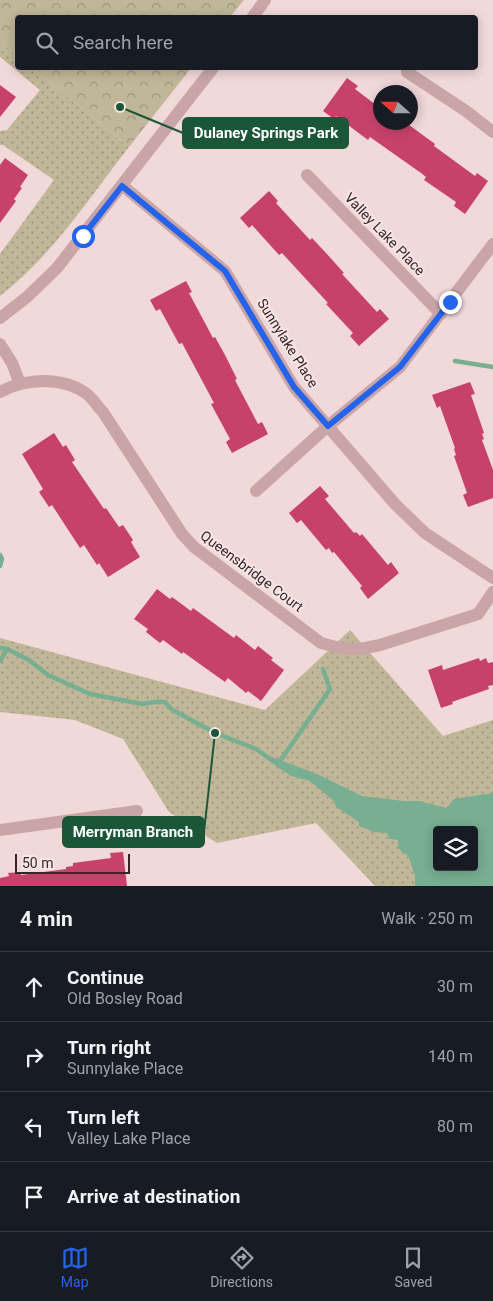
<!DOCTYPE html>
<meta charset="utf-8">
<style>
:root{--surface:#171b24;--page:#20242c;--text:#f1f3f6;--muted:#9ea1a6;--line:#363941;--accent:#2563eb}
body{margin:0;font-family:Roboto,sans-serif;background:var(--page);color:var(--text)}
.controls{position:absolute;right:15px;bottom:15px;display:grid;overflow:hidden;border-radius:5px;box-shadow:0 2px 12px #0003}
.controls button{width:45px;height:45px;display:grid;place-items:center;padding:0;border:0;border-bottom:1px solid var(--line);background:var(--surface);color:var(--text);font:25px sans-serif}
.compass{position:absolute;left:373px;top:85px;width:45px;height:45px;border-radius:50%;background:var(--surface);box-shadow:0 2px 12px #0003;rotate:291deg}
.scale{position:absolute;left:15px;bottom:12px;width:115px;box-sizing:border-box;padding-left:5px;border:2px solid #34262a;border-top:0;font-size:14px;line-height:18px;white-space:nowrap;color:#34262a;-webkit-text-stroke:4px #f9e5e5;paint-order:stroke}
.stop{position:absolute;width:15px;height:15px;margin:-11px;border:4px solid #2563eb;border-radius:50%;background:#fff}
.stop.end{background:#2563eb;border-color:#fff;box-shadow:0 1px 5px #0008}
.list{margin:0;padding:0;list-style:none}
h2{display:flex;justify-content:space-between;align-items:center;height:65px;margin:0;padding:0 20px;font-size:21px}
h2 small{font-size:16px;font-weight:400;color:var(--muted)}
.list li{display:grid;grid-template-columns:32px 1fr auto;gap:15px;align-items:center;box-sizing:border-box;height:70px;padding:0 20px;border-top:1px solid var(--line)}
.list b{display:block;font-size:19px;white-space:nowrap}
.list p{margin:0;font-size:16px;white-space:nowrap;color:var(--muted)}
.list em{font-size:16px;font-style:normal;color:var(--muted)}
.icon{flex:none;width:28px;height:28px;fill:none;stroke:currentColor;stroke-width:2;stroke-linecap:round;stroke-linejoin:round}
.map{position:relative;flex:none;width:493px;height:886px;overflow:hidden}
.search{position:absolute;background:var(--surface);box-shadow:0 2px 12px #0003;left:15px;right:15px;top:15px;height:55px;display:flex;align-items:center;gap:12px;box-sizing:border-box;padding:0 18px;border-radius:5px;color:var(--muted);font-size:19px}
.sheet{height:345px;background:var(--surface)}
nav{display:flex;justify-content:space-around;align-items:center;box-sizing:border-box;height:70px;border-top:1px solid var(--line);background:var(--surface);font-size:14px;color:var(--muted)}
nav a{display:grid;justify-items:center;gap:2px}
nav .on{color:var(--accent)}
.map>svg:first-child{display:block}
.grass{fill:url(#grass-dots);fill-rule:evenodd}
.park{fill:url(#park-crowns)}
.water{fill:#78ae92;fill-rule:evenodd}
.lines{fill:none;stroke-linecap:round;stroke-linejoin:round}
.stream{stroke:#78ae92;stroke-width:4.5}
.building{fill:#c6426b}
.minor{stroke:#c9a5a8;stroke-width:12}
.route{stroke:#2563eb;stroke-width:6}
.labels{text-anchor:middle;stroke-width:4;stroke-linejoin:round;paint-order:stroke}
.street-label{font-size:14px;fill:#34262a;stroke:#f9e5e5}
.leader{fill:none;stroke:#1c5639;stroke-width:2}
.callout-dot{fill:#1c5639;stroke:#f9e5e5;stroke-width:2}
.callout{fill:#1c5639;stroke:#1c5639;stroke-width:2}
.callout-label{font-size:15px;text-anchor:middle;font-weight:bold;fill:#fff}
</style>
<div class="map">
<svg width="493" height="886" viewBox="0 0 493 886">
<defs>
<pattern id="grass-dots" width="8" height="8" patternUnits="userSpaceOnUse" patternTransform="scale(1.25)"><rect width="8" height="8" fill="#c0b799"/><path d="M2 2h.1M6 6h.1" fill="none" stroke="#9d957d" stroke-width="1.8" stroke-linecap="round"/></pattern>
<pattern id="park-crowns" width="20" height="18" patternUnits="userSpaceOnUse" patternTransform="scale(1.25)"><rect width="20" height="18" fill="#c0b799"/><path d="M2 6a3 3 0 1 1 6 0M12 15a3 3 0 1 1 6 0" fill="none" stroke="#9d957d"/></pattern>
</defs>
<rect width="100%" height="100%" fill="#f1d8d9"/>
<g class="grass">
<path d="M0,42l17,14 1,12h14l97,79c-40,51 -77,109 -129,149v-42l54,-74 -51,-35h-3v-14l7,-1 33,-40 -40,-33z"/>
<path d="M350,630l93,106 50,-16v166h-118l-59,-63 -99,20 -48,-31 -46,-73 -48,-19 -75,-8v-74l265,72zM437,830h37v37h-37z"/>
</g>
<g class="park">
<path d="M0,0h244l-14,17 -212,1 -1,38 -17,-14z"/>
<path d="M32,68h159l-62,79z"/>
</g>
<path class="water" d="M267,755l50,19 45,22 42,5h15l28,7 7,-9 39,-6v93h-78v-10l-6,-19 -11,-9v-8l-8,-1 -3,-6 -13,-1 -15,-6v-4l-23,-15 -2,-6 -24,-20 -19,-5 -22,-15zM437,830h37v37h-37z"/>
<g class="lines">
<g class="stream">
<path d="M455,361l38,6"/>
<path d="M0,555l2,4 -2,7"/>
<path d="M0,648l7,1 22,11 19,15 42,19 52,10 12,-2h11l6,7 44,24 41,16 14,10"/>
<path d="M0,661l7,-12"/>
<path d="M278,764l52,-75 -7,-20"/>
</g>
</g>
<g class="building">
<path d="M347,78l11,8 -3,3 25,19v14h25l30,22 -1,2 41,30 2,-3 11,8 -23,33 -11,-8 2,-4 -32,-22 2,-3 -5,-4 -51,-36 -2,3 -32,-24 -2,3 -11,-8z"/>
<path d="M0,85l16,12 -16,20z"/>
<path d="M5,158l23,17 -8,12 2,1 -8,11 2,2 -16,22v-58z"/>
<path d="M269,191l9,10 -2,2 34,37 2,-2 14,15 18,20 -2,1 35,38 3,-3 9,10 -30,27 -9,-10 3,-3 -27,-29 2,-1 -46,-50 -3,2 -27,-30 -3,3 -9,-10z"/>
<path d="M186,281l6,11 -3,1 24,45 2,-1 10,18 12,24 -2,1 2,4 21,40 4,-2 6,12 -36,19 -6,-11 4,-3 -19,-35 3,-1 -32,-60 -3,1 -19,-35 -4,2 -6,-11z"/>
<path d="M470,382l5,12 -4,1 13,38 -2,1 2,5 -2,1 11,30v28l-25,9 -5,-12 4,-2 -13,-37 2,-1 -2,-6 1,-1 -15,-42 -3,2 -5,-13z"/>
<path d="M54,433l9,14 3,-2 9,15 -3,2 32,47 2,-1 13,19 4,-2 10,15 -2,2 9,15 -32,20 -9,-14 -2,2 -13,-20 -4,3 -28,-43 -3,2 -10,-15 4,-3 -21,-35z"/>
<path d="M320,486l9,10 -4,3 29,34 2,-1 4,4 2,-2 26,31 3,-3 8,11 -31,26 -8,-11 2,-2 -28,-34 -2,1 -3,-5 -3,2 -25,-30 -4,3 -8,-10z"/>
<path d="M157,589l13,10 2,-2 19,14 2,-3 41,30 2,-3 19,15 3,-4 15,12 -2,2 13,10 -23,31 -13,-10 -2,2 -18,-15 -3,4 -42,-30 -1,2 -19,-14 -3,3 -14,-11 2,-3 -14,-10z"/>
<path d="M479,658l1,3 6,-3 2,5 5,-1v23l-5,1 1,3 -37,13 1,2 -12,4 -13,-38 14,-5 1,5z"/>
<path d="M123,852l4,34h-127v-8l9,-2 -1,-3 13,-1v3l45,-6v-2l7,-1v-3l38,-5 -1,-5z"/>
</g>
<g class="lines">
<g class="minor">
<path d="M252,18l13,-18"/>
<path d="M407,72l59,39 27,21"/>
<path d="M307,175l134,139"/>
<path d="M123,186l102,85 69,116 101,117 30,29 68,45"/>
<path d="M0,318l27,-21 30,-29 156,-200"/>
<path d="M0,344l12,19 8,21"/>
<path d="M0,392c26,-14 62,-16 87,2 6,5 11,13 16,18l79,122 12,13 127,96 19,5 20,1 20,-4 98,-31 15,-22"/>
<path d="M256,491l72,-65 72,-59 93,-123"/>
<path d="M0,830l137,-19"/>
</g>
</g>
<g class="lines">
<path class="route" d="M83,236l39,-50 103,85 69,116 34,39 72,-59 50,-65"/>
</g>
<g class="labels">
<g class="street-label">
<text transform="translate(385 234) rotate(46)" y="5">Valley Lake Place</text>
<text transform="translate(288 343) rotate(58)" y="5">Sunnylake Place</text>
<text transform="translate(252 571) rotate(37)" y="5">Queensbridge Court</text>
</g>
</g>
<path class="leader" d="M120 107L183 133M215 733L204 832"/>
<g class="callout-dot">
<circle cx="120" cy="107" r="5"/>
<circle cx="215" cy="733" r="5"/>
</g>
<g class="callout">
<rect x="183" y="118" width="165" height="30" rx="5"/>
<rect x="63" y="817" width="141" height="30" rx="5"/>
</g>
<g class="callout-label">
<text x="266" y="138">Dulaney Springs Park</text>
<text x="133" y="837">Merryman Branch</text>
</g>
</svg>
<div class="controls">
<button><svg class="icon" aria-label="layers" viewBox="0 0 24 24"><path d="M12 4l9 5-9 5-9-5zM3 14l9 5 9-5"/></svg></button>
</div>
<svg class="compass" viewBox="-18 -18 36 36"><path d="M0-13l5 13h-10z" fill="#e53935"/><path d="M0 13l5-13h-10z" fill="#9ea1a6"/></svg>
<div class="scale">50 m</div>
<div class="stop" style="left:83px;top:236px"></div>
<div class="stop end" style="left:450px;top:302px"></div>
<div class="search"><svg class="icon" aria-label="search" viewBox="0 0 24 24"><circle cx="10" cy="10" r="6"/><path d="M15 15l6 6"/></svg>Search here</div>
</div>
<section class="sheet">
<h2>4 min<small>Walk · 250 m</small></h2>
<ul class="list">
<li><svg class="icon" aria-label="ahead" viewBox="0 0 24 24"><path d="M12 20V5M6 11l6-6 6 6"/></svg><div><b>Continue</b><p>Old Bosley Road</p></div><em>30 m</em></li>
<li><svg class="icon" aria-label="right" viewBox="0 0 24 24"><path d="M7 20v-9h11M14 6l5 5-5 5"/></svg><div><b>Turn right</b><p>Sunnylake Place</p></div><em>140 m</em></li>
<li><svg class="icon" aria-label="left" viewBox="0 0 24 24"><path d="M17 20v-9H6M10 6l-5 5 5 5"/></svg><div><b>Turn left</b><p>Valley Lake Place</p></div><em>80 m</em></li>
<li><svg class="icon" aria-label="arrive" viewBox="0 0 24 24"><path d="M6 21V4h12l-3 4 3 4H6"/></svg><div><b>Arrive at destination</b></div></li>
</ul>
</section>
<nav>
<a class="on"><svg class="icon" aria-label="map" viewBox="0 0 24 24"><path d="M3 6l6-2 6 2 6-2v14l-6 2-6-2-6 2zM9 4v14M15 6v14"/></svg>Map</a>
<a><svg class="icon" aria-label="directions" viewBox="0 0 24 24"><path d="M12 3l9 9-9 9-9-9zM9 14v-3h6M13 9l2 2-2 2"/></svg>Directions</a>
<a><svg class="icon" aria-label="saved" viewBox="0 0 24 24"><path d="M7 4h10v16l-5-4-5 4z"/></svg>Saved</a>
</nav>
